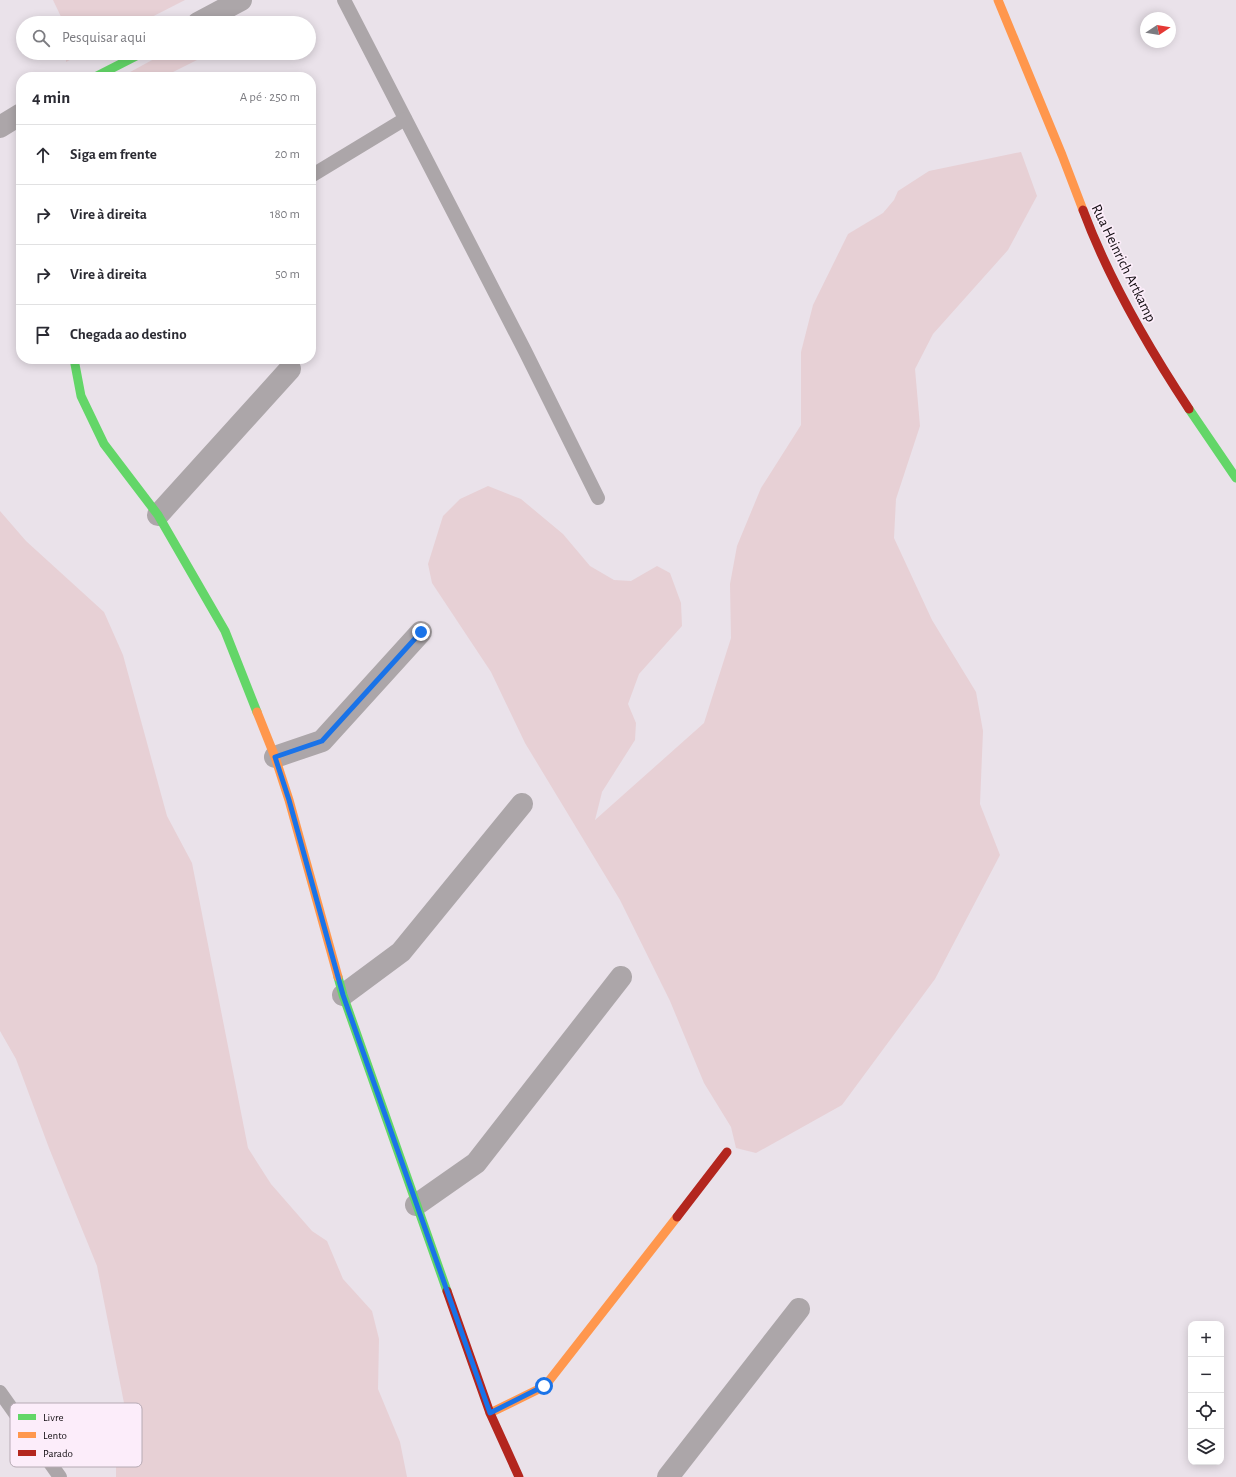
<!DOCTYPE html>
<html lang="pt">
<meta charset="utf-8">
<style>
:root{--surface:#fff;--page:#f2f2f3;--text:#2b2b33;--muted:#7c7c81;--line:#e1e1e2}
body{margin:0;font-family:"Alegreya Sans",sans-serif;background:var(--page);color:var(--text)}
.controls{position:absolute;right:12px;bottom:12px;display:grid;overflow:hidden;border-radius:8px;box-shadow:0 2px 10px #0003}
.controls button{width:36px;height:36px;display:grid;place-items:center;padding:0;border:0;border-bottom:1px solid var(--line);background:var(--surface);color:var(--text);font:20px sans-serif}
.compass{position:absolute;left:1140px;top:12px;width:36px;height:36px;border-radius:50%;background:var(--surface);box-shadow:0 2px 10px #0003;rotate:78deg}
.stop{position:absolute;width:12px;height:12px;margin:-9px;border:3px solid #1a73e8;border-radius:50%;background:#fff}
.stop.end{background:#1a73e8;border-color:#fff;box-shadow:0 1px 4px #0008}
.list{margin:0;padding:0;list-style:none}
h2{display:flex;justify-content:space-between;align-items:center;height:52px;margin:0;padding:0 16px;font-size:17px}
h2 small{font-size:13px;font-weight:400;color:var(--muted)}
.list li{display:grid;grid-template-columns:26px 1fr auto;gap:12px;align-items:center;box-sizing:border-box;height:60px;padding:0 16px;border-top:1px solid var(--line)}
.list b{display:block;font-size:15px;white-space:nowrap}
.list em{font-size:13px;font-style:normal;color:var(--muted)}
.icon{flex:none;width:22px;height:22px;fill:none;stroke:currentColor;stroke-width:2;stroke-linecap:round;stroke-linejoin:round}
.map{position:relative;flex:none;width:1236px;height:1477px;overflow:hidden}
.search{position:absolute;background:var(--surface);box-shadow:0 2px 10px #0003;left:16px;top:16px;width:300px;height:44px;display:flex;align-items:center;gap:10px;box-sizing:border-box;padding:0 14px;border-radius:22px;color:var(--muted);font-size:15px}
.panel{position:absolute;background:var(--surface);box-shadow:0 2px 10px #0003;left:16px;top:72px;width:300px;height:292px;border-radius:16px}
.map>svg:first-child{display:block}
.green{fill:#e7d0d5}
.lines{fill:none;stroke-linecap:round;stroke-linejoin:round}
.lane{stroke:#aca6a9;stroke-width:14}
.street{stroke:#aca6a9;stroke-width:22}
.fast{stroke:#63d668;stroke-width:9}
.slow{stroke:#ff974d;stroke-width:9}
.jam{stroke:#b3261e;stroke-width:9}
.route{stroke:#1a73e8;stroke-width:5}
.labels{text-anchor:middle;stroke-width:3.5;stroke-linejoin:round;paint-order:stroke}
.street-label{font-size:15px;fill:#120d11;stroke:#fcedfa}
.key{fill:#fcedfa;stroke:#b6aab4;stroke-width:1}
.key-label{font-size:11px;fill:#120d11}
</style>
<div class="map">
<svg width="1236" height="1477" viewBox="0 0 1236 1477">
<rect width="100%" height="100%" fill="#eae2ea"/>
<g class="green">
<path d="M53,0h132l-45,23h-76z"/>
<path d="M66,53h17l-17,9z"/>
<path d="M165,53h46l-48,24h-42z"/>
<path d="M1021,152l16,44 -29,54 -75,84 -18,35 5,57 -24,73 -2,39 38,82 44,72 7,39 -3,73 20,51 -65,124 -93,126 -86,48 -20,-5 -5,-21 -27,-44 -34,-82 -50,-101 -95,-157 -34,-71 -59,-89 -4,-19 15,-48 17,-17 28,-13 33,13 42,35 27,32 24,14 17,1 26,-15 13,7 11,30 1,23 -43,48 -11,30 8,19 -1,17 -33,52 -7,28 109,-97 27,-85 -1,-54 7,-38 24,-58 40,-63v-73l12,-47 35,-71 35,-21 11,-13 4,-9 31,-20z"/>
<path d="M0,511l26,30 78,71 19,43 44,161 25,47 56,285 23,36 41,47 15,10 16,38 29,32 7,28 -1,50 22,53 7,35h-291v-32l8,-42 -27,-137 -48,-118 -33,-89 -16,-28z"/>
</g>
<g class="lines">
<g class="lane">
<path d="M344,0l181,351 73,147"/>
<path d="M311,176l94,-57"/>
<path d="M0,1392l60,85"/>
</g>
<g class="street">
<path d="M198,23l43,-23"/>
<path d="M0,127l21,-13"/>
<path d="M158,515l132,-146"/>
<path d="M275,757l47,-16 99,-109"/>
<path d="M343,995l58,-43 121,-148"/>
<path d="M416,1205l60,-42 145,-186"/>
<path d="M668,1477l131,-168"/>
</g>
<g class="fast">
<path d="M95,77l47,-24"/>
<path d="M74,359l7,37 23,48 54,71 67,116 32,81"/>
<path d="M1189,409l47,69"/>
<path d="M338,977l5,18 104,296"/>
</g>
<g class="slow">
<path d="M998,0l64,155 21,55"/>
<path d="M257,712l18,45 14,43 49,177"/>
<path d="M490,1413l55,-27 132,-169"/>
</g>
<g class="jam">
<path d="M1083,210c26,70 65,137 106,199"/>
<path d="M677,1217l50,-65"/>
<path d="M447,1291l43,122 29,64"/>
</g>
</g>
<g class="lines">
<path class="route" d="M421,632l-99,109 -47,16 14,43 54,195 147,418 54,-27"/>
</g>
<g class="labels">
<g class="street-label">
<text transform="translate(1124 263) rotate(64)" y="5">Rua Heinrich Artkamp</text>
</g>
</g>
<rect x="10" y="1403" width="132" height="64" rx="6" class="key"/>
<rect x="18" y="1414" width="18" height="6" fill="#63d668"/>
<rect x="18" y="1432" width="18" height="6" fill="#ff974d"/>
<rect x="18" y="1450" width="18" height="6" fill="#b3261e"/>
<g class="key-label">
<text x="43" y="1421">Livre</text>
<text x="43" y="1439">Lento</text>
<text x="43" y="1457">Parado</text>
</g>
</svg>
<div class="controls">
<button>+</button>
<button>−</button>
<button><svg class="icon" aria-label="locate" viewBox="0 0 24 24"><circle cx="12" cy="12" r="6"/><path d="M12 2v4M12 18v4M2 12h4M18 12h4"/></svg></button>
<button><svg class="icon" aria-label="layers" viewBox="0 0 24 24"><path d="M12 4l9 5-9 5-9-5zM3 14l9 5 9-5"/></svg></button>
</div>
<svg class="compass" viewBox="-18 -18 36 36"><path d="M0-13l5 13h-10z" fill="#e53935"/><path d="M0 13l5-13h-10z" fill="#7c7c81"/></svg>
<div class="stop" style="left:544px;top:1386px"></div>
<div class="stop end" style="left:421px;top:632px"></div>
<div class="search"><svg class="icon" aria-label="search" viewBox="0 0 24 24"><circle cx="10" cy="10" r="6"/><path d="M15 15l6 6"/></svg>Pesquisar aqui</div>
<section class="panel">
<h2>4 min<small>A pé · 250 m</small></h2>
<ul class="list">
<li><svg class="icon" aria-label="ahead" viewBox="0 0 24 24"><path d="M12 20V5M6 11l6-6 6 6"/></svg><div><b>Siga em frente</b></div><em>20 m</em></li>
<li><svg class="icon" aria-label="right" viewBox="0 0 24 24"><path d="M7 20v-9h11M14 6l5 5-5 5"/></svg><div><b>Vire à direita</b></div><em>180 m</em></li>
<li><svg class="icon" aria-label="right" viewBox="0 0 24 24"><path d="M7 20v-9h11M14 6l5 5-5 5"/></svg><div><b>Vire à direita</b></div><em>50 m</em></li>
<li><svg class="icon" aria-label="arrive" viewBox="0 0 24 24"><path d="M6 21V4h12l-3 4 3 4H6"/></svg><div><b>Chegada ao destino</b></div></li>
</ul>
</section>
</div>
